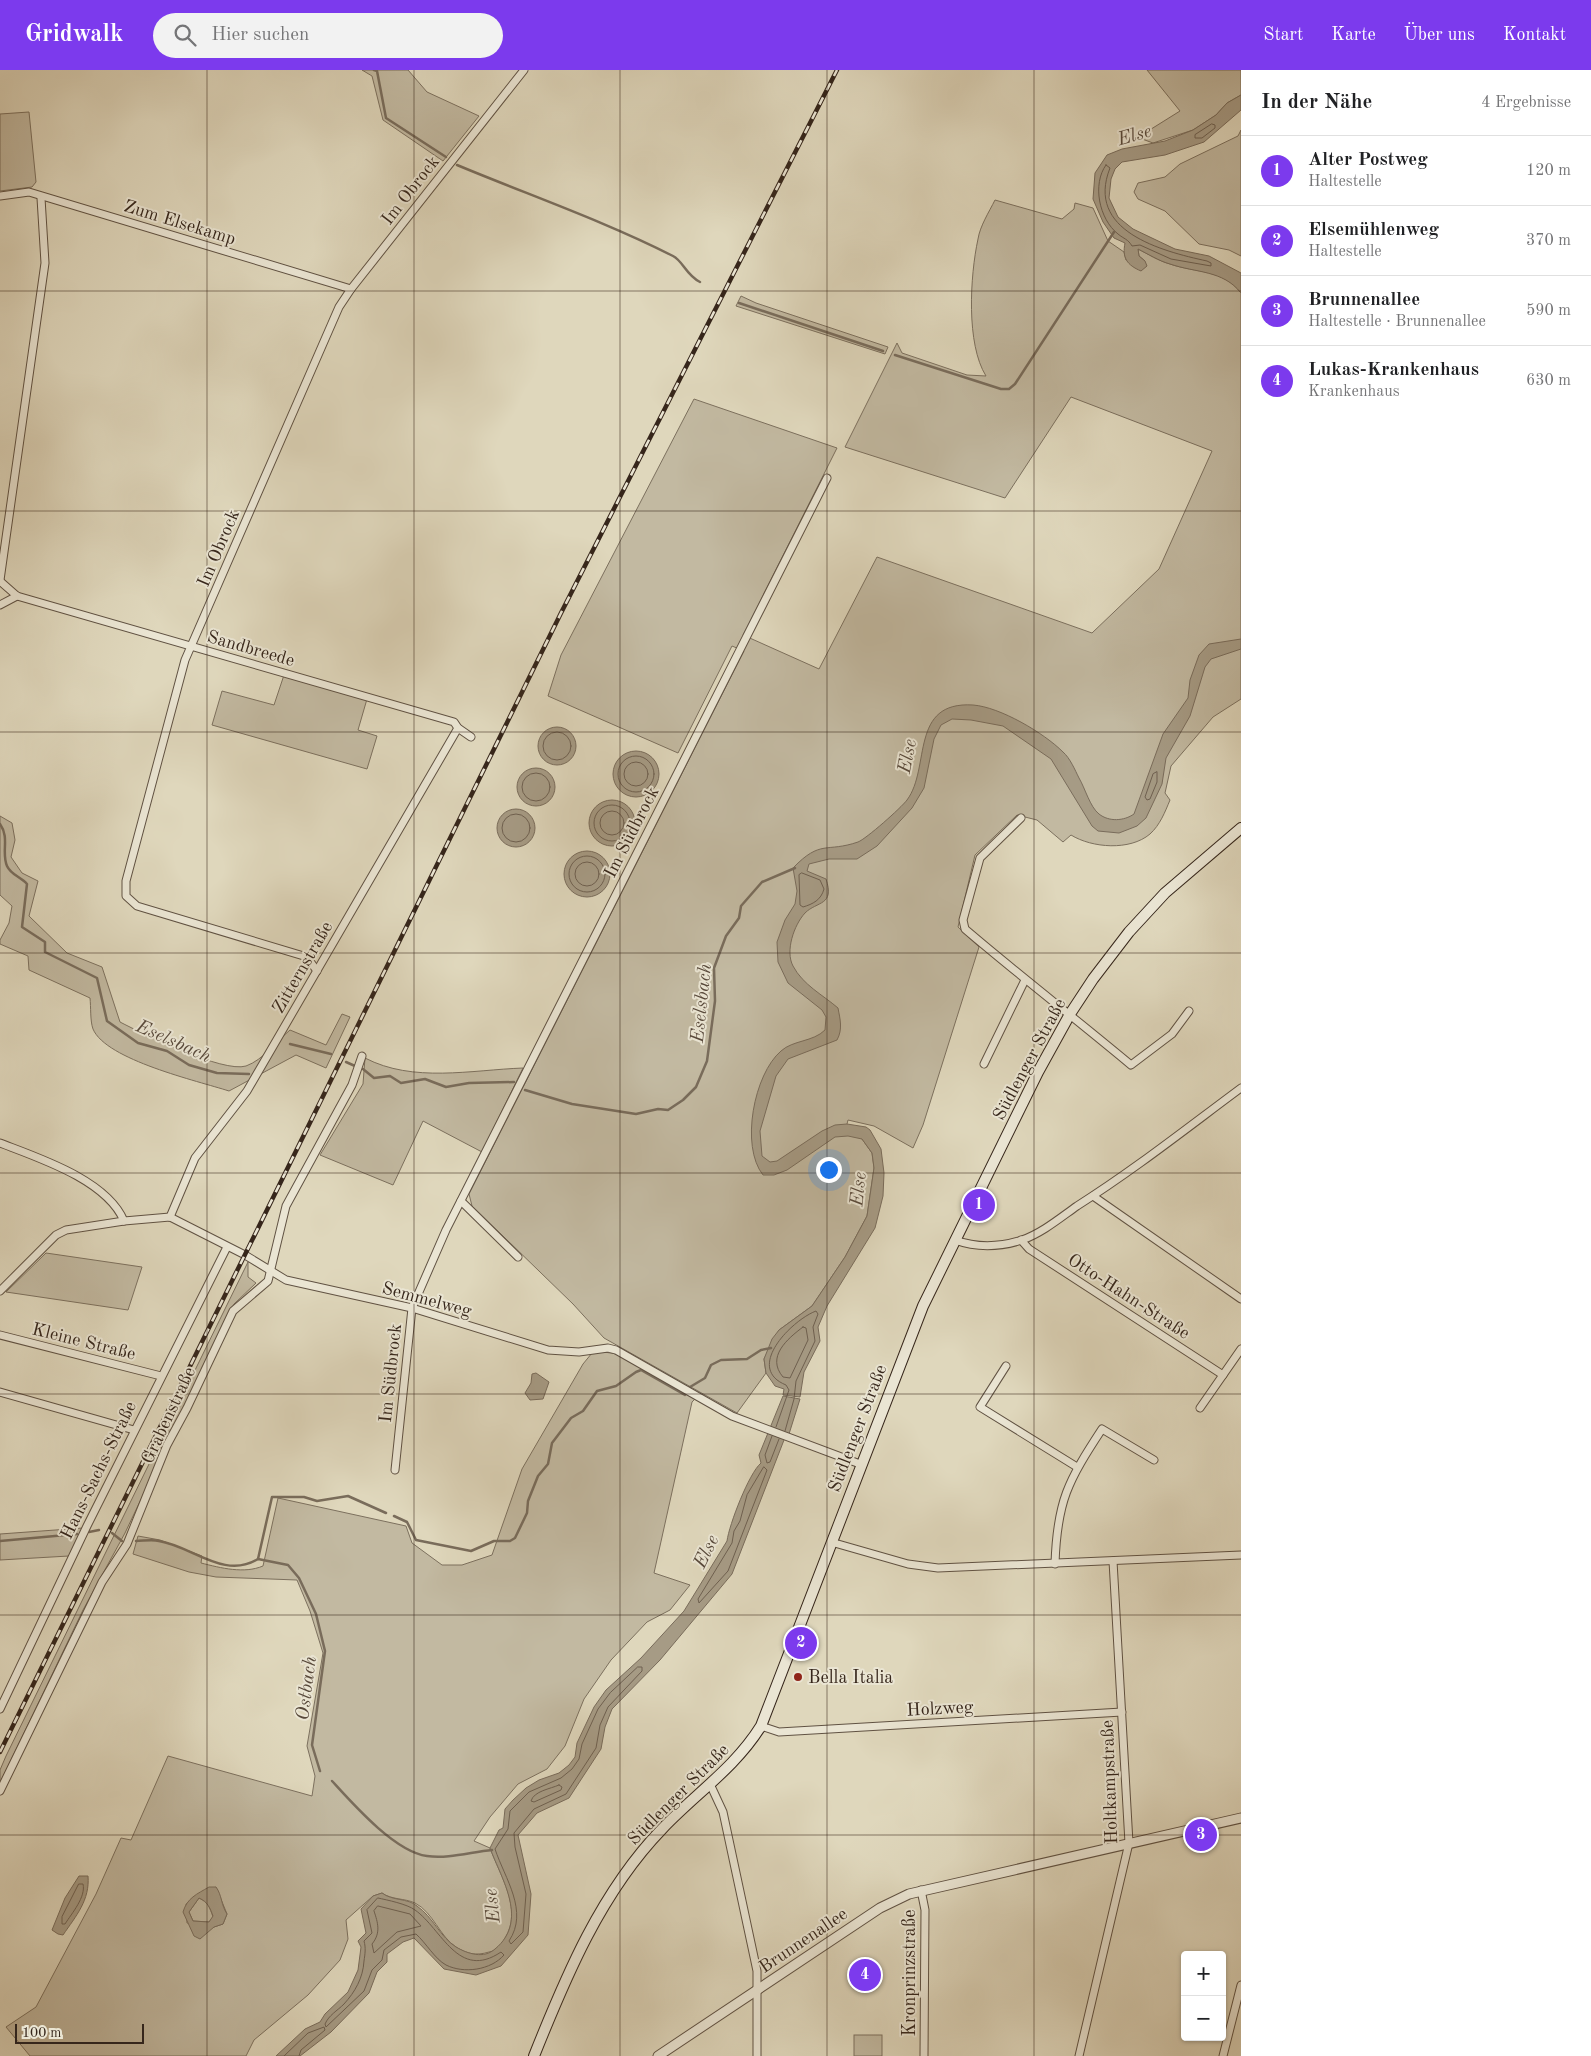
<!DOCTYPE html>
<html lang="de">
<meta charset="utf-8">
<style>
:root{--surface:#fff;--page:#f2f2f2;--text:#202124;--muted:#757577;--line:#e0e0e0;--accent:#7c3aed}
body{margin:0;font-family:"Old Standard TT",serif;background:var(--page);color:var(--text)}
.controls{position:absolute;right:15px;bottom:15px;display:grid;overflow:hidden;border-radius:5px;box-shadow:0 1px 4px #0004}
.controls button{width:45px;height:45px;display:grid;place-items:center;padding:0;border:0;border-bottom:1px solid var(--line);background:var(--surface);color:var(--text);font:25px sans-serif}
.scale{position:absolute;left:15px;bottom:12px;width:129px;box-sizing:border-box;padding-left:5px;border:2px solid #36261b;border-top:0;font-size:14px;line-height:18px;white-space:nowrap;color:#36261b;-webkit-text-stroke:4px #eae5d3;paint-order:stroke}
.you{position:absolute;left:828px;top:1099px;width:18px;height:18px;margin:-12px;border:4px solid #fff;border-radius:50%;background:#1a73e8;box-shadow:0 0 0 8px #1a73e833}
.badge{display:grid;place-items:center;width:32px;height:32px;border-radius:50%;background:var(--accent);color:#fff;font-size:16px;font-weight:700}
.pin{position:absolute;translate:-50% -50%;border:2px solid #fff;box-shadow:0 1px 5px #0006}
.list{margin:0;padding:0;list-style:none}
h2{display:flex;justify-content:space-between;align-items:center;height:65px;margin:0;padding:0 20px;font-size:21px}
h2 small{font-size:16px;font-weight:400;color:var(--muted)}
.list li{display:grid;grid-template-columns:32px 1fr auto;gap:15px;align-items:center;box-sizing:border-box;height:70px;padding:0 20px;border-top:1px solid var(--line)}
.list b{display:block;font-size:19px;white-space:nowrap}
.list p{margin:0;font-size:16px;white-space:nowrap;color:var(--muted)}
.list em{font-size:16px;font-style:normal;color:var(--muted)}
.icon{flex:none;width:28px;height:28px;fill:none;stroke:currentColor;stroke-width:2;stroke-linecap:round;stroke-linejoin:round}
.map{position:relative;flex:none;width:1241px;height:1986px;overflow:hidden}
header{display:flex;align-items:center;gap:30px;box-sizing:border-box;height:70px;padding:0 25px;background:var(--accent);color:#fff}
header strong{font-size:24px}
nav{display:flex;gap:28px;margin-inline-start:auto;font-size:18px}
.search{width:350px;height:45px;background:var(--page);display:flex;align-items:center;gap:12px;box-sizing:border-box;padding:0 18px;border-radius:28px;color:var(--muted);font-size:19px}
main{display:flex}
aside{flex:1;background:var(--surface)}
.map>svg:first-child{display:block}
.green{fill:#c2b9a1;stroke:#7c705e;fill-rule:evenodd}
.water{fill:#a69b85;stroke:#796c5b;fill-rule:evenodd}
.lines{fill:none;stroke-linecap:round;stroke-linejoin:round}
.shore{stroke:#6e6050;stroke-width:1}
.stream{stroke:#796c5b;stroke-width:2.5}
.minor-casing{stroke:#605243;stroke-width:9}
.tertiary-casing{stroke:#605243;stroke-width:11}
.secondary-casing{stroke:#36261b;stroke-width:12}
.minor{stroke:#eae5d3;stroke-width:7}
.tertiary{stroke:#eae5d3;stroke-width:9}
.secondary{stroke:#eae5d3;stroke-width:10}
.rail-casing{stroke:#36261b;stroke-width:4.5}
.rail{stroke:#eae5d3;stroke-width:2.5;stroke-dasharray:8;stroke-linecap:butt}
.grid{fill:none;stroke:#36261b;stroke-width:1;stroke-opacity:0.55}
.poi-dot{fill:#8f2418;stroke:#eae5d3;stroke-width:2}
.labels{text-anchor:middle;stroke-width:4;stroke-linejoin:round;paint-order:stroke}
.street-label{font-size:18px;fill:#36261b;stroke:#eae5d3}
.poi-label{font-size:18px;fill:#36261b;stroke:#eae5d3;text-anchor:start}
.water-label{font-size:19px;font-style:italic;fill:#58493b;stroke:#eae5d3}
</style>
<header>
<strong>Gridwalk</strong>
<div class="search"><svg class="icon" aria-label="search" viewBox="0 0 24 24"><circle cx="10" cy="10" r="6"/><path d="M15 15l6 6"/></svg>Hier suchen</div>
<nav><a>Start</a><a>Karte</a><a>Über uns</a><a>Kontakt</a></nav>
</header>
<main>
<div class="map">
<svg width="1241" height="1986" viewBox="0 0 1241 1986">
<rect width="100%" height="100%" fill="#dfd7bc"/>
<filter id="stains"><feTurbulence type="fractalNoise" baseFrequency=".004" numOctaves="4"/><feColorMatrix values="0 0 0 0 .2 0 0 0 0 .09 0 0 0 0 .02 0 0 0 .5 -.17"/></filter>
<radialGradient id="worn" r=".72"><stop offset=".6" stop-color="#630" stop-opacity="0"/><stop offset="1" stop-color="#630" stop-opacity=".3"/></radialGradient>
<g class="green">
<path d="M362,0h46l19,22 52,24 -36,45 -60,-41 -11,-44z"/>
<path d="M1147,0h94v25l-14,8 -11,12 -23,15 -40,13 -19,-7 14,-5 32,-20z"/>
<path d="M29,42l7,70 -4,5 -32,4v-77z"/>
<path d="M1241,60v126l-12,-6 -30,-6 -34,-33 -27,-12 -4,-7 4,-9 27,-6 15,-13 58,-28z"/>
<path d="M995,130l67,19 12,-10 1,-6 18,5 15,33 16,11 2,8 19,1 -6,-5 -1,-7c10,5 21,12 32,15 26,9 53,5 71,29v406l-28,18 -42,49 -6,27 5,7c-5,12 -10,25 -20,34 -20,17 -58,14 -79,1l-8,7 -26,-22 -20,-5 -42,40 -17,72 21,20 -56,178 -10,23 -39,-22 -26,-6 -1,4 15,15 10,14 2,15 -7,48 -22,41 -33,49 -33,24 -15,29 2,14 -29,40 -133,-75 -31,-34 -101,-98 -3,-12 275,-543 -12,-5 -54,107 -130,-57 13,-41 133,-256 143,49 -94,187 76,34 58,-112 215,76 67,-64 53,-118 -141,-54 -66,101 -160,-51 52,-104 5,10 65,22 19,1c-20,-32 -16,-100 -8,-137 2,-13 11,-27 17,-39z"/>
<path d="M741,226l15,7 132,44 -3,7 -149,-48z"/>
<path d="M284,605l83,24 -9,31 19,6 -10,33 -155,-44 10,-34 52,14z"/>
<path d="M0,746l12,7 3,17 -4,17 11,16 16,8 -9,35 38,37 35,14 18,55c23,12 103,51 126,44 17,-6 31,-25 44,-36l36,15 16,-31 8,3 -24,51 -30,-13 -67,36c-31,-10 -123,-31 -136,-62 -3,-8 -2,-22 -3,-31l-61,-28 -1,-14 -28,-12v-4l9,-17 3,-17 -12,-11z"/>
<path d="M365,988c48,25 106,12 158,10l-41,84 -59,-31 -30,64 -73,-30 43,-71z"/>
<path d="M46,1183l96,14 -14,43 -122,-18z"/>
<path d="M248,1192v15l8,6 -22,21 -109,229 -42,77 -83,173v-13l6,-14z"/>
<path d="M604,1282l13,2 78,45 -3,3 -38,171 36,12 -20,25 -23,12 -36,38 -27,39 -19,47 -18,23 -29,15 -28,33 -16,24 16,7c10,28 33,61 15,90 -3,6 -9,13 -16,14 -13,4 -22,2 -33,-5 -16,-10 -23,-35 -41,-44 -11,-5 -23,-3 -33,-10l-9,3 -27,24 2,19 -8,21 -32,35 -54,45 -8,16h-216l-24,-29 30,-20 60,-113 25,-56 10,2 37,-84 144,40 3,-20 -8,-30 16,-93 -13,-42 -13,-31 -81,-3 -27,-5 -56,-18 5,-18 22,4 42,16 -1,7c20,5 43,11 62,3l15,-68 128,28 6,17 30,22h20l30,-10 30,-86 61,-105 9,-11zM216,1817l11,27 -4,10 -9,3 -27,-4 -1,-19z"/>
<path d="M83,1458l-14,28 -69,4v-26z"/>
<path d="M199,1828c9,4 11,10 14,19l-4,5 -16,-1 -4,-9z"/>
<rect x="854" y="1965" width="28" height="21"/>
</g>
<g class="water">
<path d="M1241,25v15l-37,32 -39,13 -43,7 -7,7 -4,10 -2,19 9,19 15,12 42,20 34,7 32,17v20c-18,-23 -45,-20 -71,-29 -11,-3 -22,-10 -32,-15l1,7 6,5 2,5 -6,5c-14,-6 -19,-13 -16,-28l-11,-5 -11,-16 -10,-23 2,-26 12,-18 15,-6 43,-8 28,-11 23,-15 11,-12z"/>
<path d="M1241,569v10l-30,10 -6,8 -15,49 -24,42 -4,26 -16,34 -9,8 -18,7 -21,-2 -6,-5 -41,-67 -48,-33 -32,-6 -19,-1 -11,6 -7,14 -10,49 -12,20 -35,38 -20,13h-28l-20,5 -2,7 19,8c9,27 -9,22 -21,34 -11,12 -20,38 -12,53 10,19 30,29 45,42 2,11 5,21 -1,32l-49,19 -12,17 -16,55 2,25 8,6 7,-1 45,-30 13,-6 12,-1 19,3 4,3 11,19 3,24 -1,23 -8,32 -48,78 -9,21 2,14 -16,31 -4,25 -17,-2 1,-6 -9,-3 -9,-13 -2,-14 8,-20 7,-9 33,-24 33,-49 22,-41 7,-48 -2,-15 -10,-14 -14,-3 -13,1 -48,33 -13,5h-11c-23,-29 -9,-101 18,-124 12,-11 32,-9 44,-21l1,-13 -4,-7 -34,-27 -10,-21 -1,-20 8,-22 10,-16 2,-13 -4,-23c28,-29 33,-15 65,-26 8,-3 43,-34 49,-42 24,-32 2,-99 66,-95 27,2 71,28 90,47 7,6 12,18 16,26 6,10 11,29 20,36 10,8 25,7 35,0l29,-80 25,-36 2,-18 9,-25 10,-11z"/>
<circle cx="557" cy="676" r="19"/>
<circle cx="636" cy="704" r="23"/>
<circle cx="536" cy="717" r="19"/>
<circle cx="612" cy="753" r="23"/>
<circle cx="516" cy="758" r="19"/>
<circle cx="587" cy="804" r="23"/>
<path d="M536,1303l13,9 -6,17 -13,1 -5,-7 6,-10 1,-9z"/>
<path d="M783,1326l17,3 -11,35 -5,6 -52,134 -72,86 -48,49 -7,18 -4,22 -32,49 -32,15 -19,22 13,59 -3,41 -27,31 -25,9 -32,-6 -30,-31 -11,4 -16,12v8l-10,10 -8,21 -38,39 -31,24h-24l29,-27 15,-7 5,-8 23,-22 10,-22 3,-23 -3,-6 8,-8 -5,-24 12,-13 9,-3c10,8 26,5 35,13 16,11 23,31 39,41 12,7 28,12 39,2 34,-28 7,-69 -5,-101l9,-18 4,-2 2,-19 8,-9 13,-12 13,-8 20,-7 10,-8 6,-8 2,-14 17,-36 12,-17 35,-32 43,-47 43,-70c2,-16 22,-68 34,-78l-2,-8z"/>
<path d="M79,1806h9c2,24 -12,40 -25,59l-5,-1 -6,-4 13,-32z"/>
<path d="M209,1817h7c6,8 5,18 11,27l-4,10 -9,3 -14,12 -6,-3 -11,-24c4,-14 14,-18 26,-25zM199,1828c9,4 11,10 14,18l-4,6 -16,-1 -4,-9z"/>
</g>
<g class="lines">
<g class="shore">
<path d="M1212,54l3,1v3l-13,10h-7v-3z"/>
<path d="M1106,95l4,3c-25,63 51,83 97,93l4,2v3l-40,-7 -31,-14 -8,1c-4,-7 -8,-7 -14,-12 -19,-15 -26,-50 -12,-69z"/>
<circle cx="557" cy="676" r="14"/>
<circle cx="636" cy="704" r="18"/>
<circle cx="636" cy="704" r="12"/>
<path d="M1157,702v10l-7,17 -3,1 -2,-3 8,-23z"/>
<circle cx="536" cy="717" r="14"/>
<circle cx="612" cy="753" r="18"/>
<circle cx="612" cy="753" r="12"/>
<circle cx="516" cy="758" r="14"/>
<circle cx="587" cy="804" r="18"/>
<circle cx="587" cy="804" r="12"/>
<path d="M802,803l18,7 4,9c-3,11 -11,15 -21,18l-3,-2 -1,-30z"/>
<path d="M803,1257l3,1 2,12 -18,38 -7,-1c-17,-20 4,-38 20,-50z"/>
<path d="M776,1357l13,-37 -3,-5c-42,-17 6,-65 30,-74l2,3 -5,13 2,14 -19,40 -2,18 -9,32"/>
<path d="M772,1366l-7,19 2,8 3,-1 9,-23"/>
<path d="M764,1397l3,3 -39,101 -29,32 -1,-4 34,-56 2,-12 6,-10 7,-26z"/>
<path d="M638,1597h4v4l-34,36 -8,18 -4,23 -30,46 -32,15 -20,24 1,14 11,47 -3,38 -12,12 -2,-3c20,-30 -4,-62 -14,-92l13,-20 2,-18 19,-19 32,-14 11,-9 7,-10 3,-15 16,-35 12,-16z"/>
<path d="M559,1715l3,2 -1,3 -27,12 -3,-1c3,-10 19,-12 28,-16z"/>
<path d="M79,1814h4c3,13 -11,29 -18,40h-3v-7z"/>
<path d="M378,1828c9,2 29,6 37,12 27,19 43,71 86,42l3,3c-13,15 -40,19 -58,10 -11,-6 -20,-22 -30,-31l-15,3 -17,13 -2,10 -10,10 -8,21 -38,36 -1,-3c4,-9 12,-13 19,-20 11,-12 19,-26 20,-43 1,-7 2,-13 0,-20l8,-8 -5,-23z"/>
<path d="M378,1836l32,8 11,12 -24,6 -23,21 -2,-9c9,-11 6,-21 2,-33z"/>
<path d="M284,1986l24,-23 16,-6 1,3 -24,20 -2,6"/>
</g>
<g class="stream">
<path d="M374,0l3,1 9,47 60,39"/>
<path d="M457,95c72,30 147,56 216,91 10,5 13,19 27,26"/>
<path d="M739,233l144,48"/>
<path d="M895,285l106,34h8l6,-5 99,-152"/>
<path d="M0,754c10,14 1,28 7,42 4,9 14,11 20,18l-5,43 23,15v10l52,26 10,43 31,22 29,8 22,14 28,8 32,1"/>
<path d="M290,974l41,10"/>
<path d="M346,992l9,4"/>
<path d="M363,999l11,9 16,-2 11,7 24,-4 21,8 23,-4 45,-1"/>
<path d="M525,1020l47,14 64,10 22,-5 10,1 15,-10 13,-13 11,-26 8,-60 -1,-33 12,-32 13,-18 2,-12 21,-24 33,-14"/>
<path d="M690,1317l15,-9 6,-13 10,-5 26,-1 14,-9 10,-2"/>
<path d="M394,1446l13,6 9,18 55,11 23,-10h16l5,-3 12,-25 1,-12 10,-25 10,-12 4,-21 19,-25 12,-7 14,-20 19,-5 20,-14 5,-2 44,25"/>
<path d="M89,1462l10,-2"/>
<path d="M112,1463l10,8"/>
<path d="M0,1471l77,-7"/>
<path d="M136,1471c7,0 16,-2 23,0 33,5 65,39 99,18l30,6 11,13 17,36 9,37 -13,94 8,26"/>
<path d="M258,1489l14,-62h32l13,4 31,-5 38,17"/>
<path d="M332,1711c21,23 63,71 95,75 21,3 44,-4 65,-6"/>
</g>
<defs>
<g id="minor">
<path d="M0,126l29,-4 322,97"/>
<path d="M0,510l45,-317 -4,-65"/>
<path d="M0,511l17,15 437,126 4,6 13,9"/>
<path d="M0,535l17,-9"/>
<path d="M1021,748l-41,40 -17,62 2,9c55,47 111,90 166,136l41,-31 17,-23"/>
<path d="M317,901l-10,-14 -170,-51 -11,-10v-15l59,-221 154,-353 12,-18 173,-219"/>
<path d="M984,994l41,-84"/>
<path d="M0,1073c39,15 107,37 124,78"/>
<path d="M1093,1126l148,103"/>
<path d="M461,1131l57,56"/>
<path d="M170,1147l25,-59 52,-67 211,-363"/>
<path d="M955,1170c22,8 45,7 67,0 20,-7 38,-22 55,-34 57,-36 110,-78 164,-118"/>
<path d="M1021,1170l8,9 194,126"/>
<path d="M0,1221l56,-56 10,-5 58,-9 46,-4 75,38 41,25 126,28 136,42 31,2 29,-4 8,2 116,66 128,48"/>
<path d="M0,1265l161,41"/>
<path d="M1006,1296l-26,41 97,60"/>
<path d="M0,1322l134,38"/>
<path d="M1200,1338l41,-59"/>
<path d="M395,1400l17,-162 34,-78 381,-752"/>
<path d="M831,1472l77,22 30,4 303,-13"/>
<path d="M1055,1494c2,-63 13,-83 47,-135l52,31"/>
<path d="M0,1639l87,-183 140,-279"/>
<path d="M761,1656l18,6 343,-20"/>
<path d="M710,1714l13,28 34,159v85"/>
<path d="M0,1721l102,-209 25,-38 40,-99 20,-37 46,-97 35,-30 18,-75 66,-121 10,-29"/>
<path d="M921,1820l4,20 -1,146"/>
<path d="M1079,1986l50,-213 -16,-282"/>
<path d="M1223,1986l18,-71"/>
</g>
<path id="tertiary" d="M658,1986l222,-148 29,-14 332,-76"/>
<path id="secondary" d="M534,1986c32,-80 67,-164 128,-227 33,-35 73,-61 99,-103l162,-420 115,-234 32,-58 23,-35 36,-47 36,-39 76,-65"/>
</defs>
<use href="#minor" class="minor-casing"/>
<use href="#tertiary" class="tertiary-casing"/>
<use href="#secondary" class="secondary-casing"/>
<use href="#minor" class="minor"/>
<use href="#tertiary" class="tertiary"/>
<use href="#secondary" class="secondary"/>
<defs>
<path id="rail" d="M0,1682l561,-1139 276,-543"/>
</defs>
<use href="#rail" class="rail-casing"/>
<use href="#rail" class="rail"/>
</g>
<path class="grid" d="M207,0v1986M414,0v1986M620,0v1986M827,0v1986M1034,0v1986M0,221h1241M0,441h1241M0,662h1241M0,883h1241M0,1103h1241M0,1324h1241M0,1545h1241M0,1765h1241"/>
<circle class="poi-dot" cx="798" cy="1607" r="5"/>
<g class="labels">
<g class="street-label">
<text transform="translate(410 120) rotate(-52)" y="6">Im Obrock</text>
<text transform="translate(180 152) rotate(17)" y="6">Zum Elsekamp</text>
<text transform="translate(218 478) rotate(-67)" y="6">Im Obrock</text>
<text transform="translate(251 578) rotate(16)" y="6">Sandbreede</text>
<text transform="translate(631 762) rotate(-63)" y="6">Im Südbrock</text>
<text transform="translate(302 897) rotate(-60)" y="6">Zitternstraße</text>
<text transform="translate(1029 989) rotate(-62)" y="6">Südlenger Straße</text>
<text transform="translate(1129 1226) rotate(33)" y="6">Otto-Hahn-Straße</text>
<text transform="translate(427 1229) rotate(15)" y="6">Semmelweg</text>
<text transform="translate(84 1271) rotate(14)" y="6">Kleine Straße</text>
<text transform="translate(390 1303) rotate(-84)" y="6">Im Südbrock</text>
<text transform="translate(168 1345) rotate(-65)" y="6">Grabenstraße</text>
<text transform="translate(857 1358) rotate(-69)" y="6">Südlenger Straße</text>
<text transform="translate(98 1400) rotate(-64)" y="6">Hans-Sachs-Straße</text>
<text transform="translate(940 1638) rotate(-3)" y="6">Holzweg</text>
<text transform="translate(1109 1712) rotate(-92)" y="6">Holtkampstraße</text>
<text transform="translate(678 1724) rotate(-45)" y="6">Südlenger Straße</text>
<text transform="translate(803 1870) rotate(-34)" y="6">Brunnenallee</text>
<text transform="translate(909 1903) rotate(-90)" y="6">Kronprinzstraße</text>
</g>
<g class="poi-label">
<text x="808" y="1613">Bella Italia</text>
</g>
<g class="water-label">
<text transform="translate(1134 64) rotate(-16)" y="7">Else</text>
<text transform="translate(906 686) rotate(-79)" y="7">Else</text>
<text transform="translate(700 933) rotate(-84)" y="7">Eselsbach</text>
<text transform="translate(174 970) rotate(24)" y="7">Eselsbach</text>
<text transform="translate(857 1119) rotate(-84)" y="7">Else</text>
<text transform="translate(705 1481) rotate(-64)" y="7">Else</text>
<text transform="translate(305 1618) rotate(-83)" y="7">Ostbach</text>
<text transform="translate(491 1836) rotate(-96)" y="7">Else</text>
</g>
</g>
<rect width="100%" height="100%" filter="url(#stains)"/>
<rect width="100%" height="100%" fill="url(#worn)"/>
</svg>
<div class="controls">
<button>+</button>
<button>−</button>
</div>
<div class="scale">100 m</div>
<div class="you"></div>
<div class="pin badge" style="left:979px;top:1135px">1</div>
<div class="pin badge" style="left:801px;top:1573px">2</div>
<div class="pin badge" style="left:1201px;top:1765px">3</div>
<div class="pin badge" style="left:865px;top:1905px">4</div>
</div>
<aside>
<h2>In der Nähe<small>4 Ergebnisse</small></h2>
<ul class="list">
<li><span class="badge">1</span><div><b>Alter Postweg</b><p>Haltestelle</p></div><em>120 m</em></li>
<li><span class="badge">2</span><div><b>Elsemühlenweg</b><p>Haltestelle</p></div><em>370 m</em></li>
<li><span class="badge">3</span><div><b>Brunnenallee</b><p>Haltestelle · Brunnenallee</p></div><em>590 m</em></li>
<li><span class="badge">4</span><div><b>Lukas-Krankenhaus</b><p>Krankenhaus</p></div><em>630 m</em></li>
</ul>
</aside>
</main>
